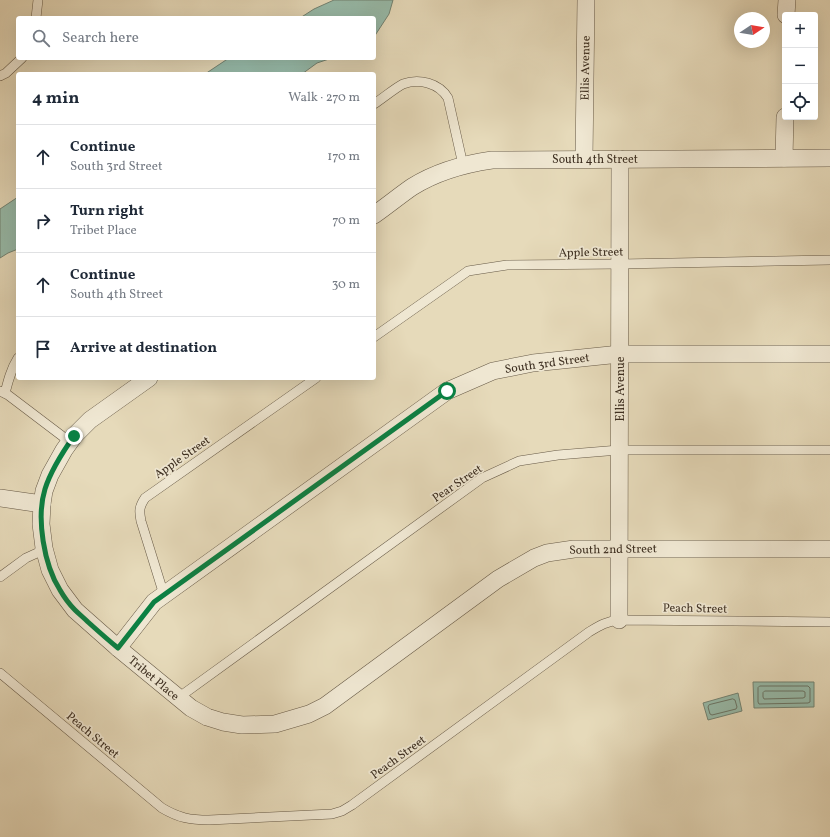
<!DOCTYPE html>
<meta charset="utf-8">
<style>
:root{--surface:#fff;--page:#f6f6f7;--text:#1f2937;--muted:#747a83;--line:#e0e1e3}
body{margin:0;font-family:Vollkorn,serif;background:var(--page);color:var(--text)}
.controls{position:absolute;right:12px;top:12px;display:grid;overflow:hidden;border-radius:4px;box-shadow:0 4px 16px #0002}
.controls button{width:36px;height:36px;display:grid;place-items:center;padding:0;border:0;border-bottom:1px solid var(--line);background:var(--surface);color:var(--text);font:20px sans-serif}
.compass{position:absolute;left:734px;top:12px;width:36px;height:36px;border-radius:50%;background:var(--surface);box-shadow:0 4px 16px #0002;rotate:78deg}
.stop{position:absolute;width:12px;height:12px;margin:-9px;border:3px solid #0b8043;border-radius:50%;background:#fff}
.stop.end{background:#0b8043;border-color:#fff;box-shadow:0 1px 4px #0008}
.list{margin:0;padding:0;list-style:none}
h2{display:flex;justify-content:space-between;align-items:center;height:52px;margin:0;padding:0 16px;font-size:17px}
h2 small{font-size:13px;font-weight:400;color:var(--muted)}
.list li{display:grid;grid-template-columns:26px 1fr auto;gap:12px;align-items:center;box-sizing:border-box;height:64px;padding:0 16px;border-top:1px solid var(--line)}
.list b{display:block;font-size:15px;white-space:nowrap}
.list p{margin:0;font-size:13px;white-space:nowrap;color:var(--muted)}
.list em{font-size:13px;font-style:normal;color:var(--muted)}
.icon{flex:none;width:22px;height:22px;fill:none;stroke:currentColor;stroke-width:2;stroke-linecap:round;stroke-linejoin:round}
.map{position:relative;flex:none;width:830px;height:837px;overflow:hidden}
.search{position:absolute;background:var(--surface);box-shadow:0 4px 16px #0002;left:16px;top:16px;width:360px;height:44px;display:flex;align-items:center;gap:10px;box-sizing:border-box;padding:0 14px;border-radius:4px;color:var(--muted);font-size:15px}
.panel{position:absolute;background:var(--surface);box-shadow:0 4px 16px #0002;left:16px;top:72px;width:360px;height:308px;border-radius:4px}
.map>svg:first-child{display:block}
.water{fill:#97bbaa;stroke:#738373}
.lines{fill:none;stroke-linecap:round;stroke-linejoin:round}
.shore{stroke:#6a7566;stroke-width:1}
.service-casing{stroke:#675a47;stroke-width:10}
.minor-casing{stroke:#675a47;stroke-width:18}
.service{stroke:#efe7d2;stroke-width:9}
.minor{stroke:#efe7d2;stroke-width:17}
.route{stroke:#0b8043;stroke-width:5}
.labels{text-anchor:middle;stroke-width:3.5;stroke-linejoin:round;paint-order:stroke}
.street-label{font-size:12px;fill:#3d2f21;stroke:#efe7d2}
</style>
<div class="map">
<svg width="830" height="837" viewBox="0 0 830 837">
<rect width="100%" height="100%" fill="#e6daba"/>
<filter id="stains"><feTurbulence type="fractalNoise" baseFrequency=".005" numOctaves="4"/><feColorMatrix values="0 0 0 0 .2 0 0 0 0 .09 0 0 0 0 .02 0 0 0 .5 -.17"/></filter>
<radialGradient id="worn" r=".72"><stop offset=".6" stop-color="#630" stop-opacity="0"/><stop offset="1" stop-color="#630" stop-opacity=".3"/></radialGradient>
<g class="water">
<path d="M334,0h59l-4,14 -15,23v-19h-74l14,-9z"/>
<path d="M229,58h103l-15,5 -15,11h-97z"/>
<path d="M18,197v52l-10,4 -8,5v-49z"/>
<path d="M753,682h61v25l-60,1z"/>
<path d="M738,693l4,18 -34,9 -5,-17z"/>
</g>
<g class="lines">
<g class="shore">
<path d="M760,686h48l2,2v14l-2,1 -49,1 -1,-2v-14z"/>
<path d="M765,691h38l2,1v5l-2,1 -39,1 -1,-2v-4z"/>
<path d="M733,699l2,1 2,7 -1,2 -24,6 -2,-1 -2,-7 1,-2z"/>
</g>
<defs>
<g id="service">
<path d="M36,18l2,-18"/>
<path d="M0,76l6,-3 16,-15"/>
<path d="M374,104c8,-5 21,-16 29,-20 16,-6 36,-1 45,14l15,67"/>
<path d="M374,337l94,-66 39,-6 113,-1 210,-4"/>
<path d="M0,391l8,4 62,47"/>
<path d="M5,393c3,-12 6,-24 13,-35"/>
<path d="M0,577l26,-19 11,-5 7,-5"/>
<path d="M164,595l-23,-74c-2,-10 -2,-14 4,-23l171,-120"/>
<path d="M0,673l162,135c17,10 28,12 47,12l123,-6 10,-3 10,-6 237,-173c10,-6 18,-11 30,-12l211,2"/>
<path d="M178,698l304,-220 37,-17 39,-6 61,-5h211"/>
</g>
<g id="minor">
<path d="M786,15l1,-15"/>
<path d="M784,158l1,-41"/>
<path d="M584,159l2,-159"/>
<path d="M374,215c13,-9 25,-19 38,-28 24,-15 52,-23 80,-27l338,-2"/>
<path d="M149,378l-59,42 -16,16 -10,14 -14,25 -6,16 -2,13 -1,20 3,24 6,22 10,20 15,20 43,38 73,60 16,9 16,5 19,3 33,-1 34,-10 16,-8 173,-127 36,-21 13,-5 27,-4h256"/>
<path d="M0,498l42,6"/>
<path d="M619,620l1,-461"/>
<path d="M118,648l36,-46 293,-211 46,-20 40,-8 87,-9h210"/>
</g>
</defs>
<use href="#service" class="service-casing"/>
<use href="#minor" class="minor-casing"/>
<use href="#service" class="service"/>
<use href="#minor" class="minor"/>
</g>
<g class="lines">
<path class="route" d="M74,436c-12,17 -23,34 -29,53 -9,29 -1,76 15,101 4,7 9,14 15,20 4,4 9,8 13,12 10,9 20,18 30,26l36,-46 293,-211"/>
</g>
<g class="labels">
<g class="street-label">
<text transform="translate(585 68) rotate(-89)" y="4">Ellis Avenue</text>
<text x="595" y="163">South 4th Street</text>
<text transform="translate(591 252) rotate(-1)" y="4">Apple Street</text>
<text transform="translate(547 363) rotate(-8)" y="4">South 3rd Street</text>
<text transform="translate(620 389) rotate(-90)" y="4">Ellis Avenue</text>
<text transform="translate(182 457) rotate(-35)" y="4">Apple Street</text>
<text transform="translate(457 483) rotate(-34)" y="4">Pear Street</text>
<text transform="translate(613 549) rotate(-1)" y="4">South 2nd Street</text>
<text transform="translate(695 608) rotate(1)" y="4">Peach Street</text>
<text transform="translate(154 678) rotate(40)" y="4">Tribet Place</text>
<text transform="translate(93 735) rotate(40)" y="4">Peach Street</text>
<text transform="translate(398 757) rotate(-36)" y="4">Peach Street</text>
</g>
</g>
<rect width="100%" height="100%" filter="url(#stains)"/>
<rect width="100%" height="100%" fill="url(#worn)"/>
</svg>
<div class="controls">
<button>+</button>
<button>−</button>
<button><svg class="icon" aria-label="locate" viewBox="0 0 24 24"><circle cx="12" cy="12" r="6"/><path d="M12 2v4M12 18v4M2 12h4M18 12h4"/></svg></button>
</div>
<svg class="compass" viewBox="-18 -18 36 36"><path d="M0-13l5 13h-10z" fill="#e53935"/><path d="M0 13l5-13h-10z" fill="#747a83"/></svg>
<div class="stop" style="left:447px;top:391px"></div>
<div class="stop end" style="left:74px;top:436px"></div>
<div class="search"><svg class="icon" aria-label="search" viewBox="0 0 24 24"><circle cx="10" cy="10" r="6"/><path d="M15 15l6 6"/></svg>Search here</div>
<section class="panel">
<h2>4 min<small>Walk · 270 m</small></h2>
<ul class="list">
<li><svg class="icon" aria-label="ahead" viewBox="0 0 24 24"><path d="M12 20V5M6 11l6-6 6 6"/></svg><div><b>Continue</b><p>South 3rd Street</p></div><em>170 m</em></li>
<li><svg class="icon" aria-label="right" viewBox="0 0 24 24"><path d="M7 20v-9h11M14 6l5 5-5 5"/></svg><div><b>Turn right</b><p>Tribet Place</p></div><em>70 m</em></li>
<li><svg class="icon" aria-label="ahead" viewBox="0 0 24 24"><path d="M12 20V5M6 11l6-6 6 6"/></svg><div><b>Continue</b><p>South 4th Street</p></div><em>30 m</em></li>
<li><svg class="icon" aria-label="arrive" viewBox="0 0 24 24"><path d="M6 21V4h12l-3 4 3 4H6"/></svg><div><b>Arrive at destination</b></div></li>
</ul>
</section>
</div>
